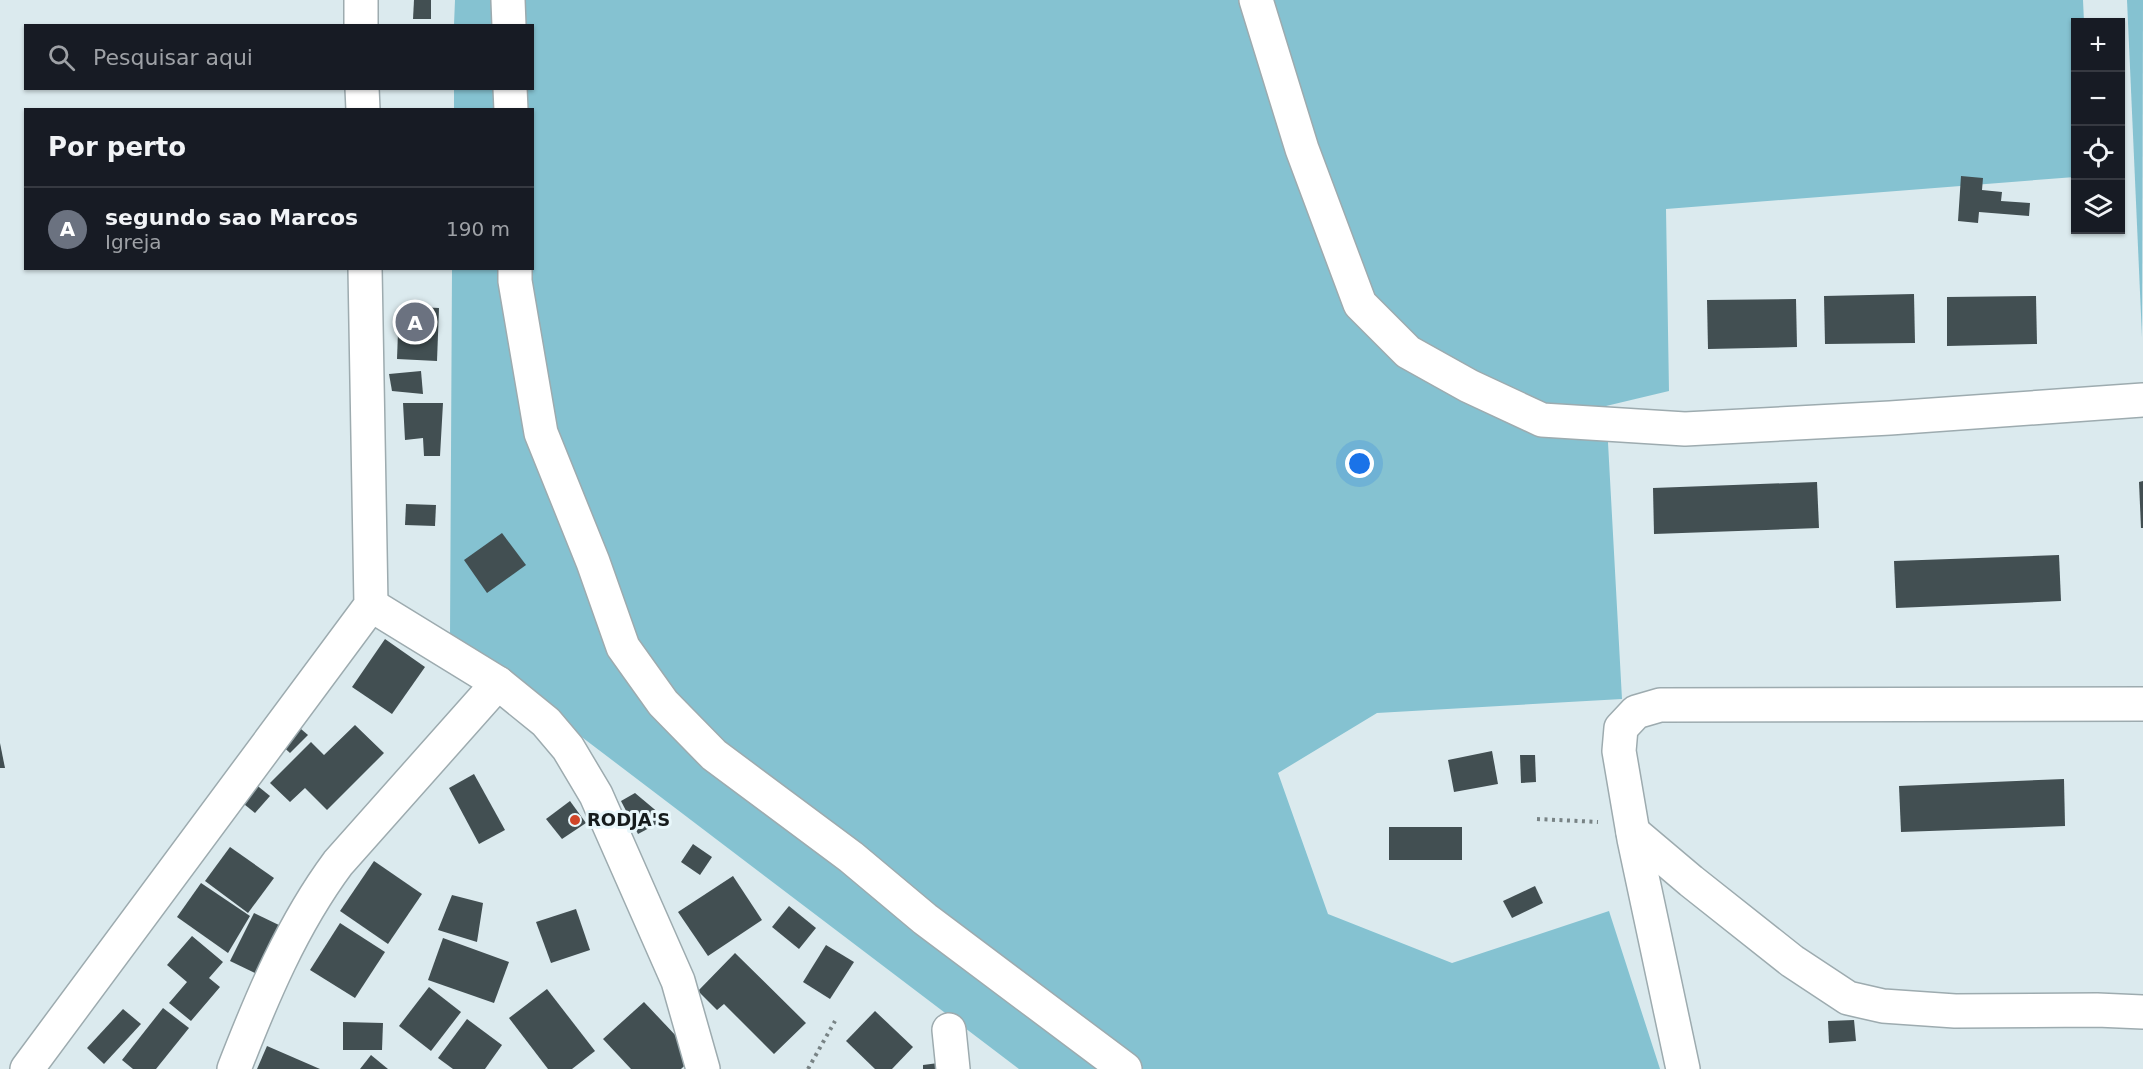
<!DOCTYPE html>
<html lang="pt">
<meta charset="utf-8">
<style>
:root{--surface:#171b24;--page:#242831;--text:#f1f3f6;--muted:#9ea1a6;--line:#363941;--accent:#d04528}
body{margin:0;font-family:"DejaVu Sans",sans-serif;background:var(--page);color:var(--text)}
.controls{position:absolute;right:18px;top:18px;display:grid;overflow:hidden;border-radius:0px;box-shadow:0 2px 4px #0004}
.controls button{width:54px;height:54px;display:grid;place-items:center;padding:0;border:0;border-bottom:2px solid var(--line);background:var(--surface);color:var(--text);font:30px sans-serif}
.you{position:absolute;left:1360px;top:464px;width:21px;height:21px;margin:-15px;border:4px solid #fff;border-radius:50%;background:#1a73e8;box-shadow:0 0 0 9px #1a73e833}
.badge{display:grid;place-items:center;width:39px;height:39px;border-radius:50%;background:var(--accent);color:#fff;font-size:20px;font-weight:700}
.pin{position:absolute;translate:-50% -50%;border:3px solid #fff;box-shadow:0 2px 6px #0006}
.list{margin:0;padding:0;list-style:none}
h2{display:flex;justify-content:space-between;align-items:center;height:78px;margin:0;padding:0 24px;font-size:26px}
h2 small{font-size:20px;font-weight:400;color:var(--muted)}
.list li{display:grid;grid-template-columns:39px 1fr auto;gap:18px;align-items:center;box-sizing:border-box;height:84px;padding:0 24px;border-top:2px solid var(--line)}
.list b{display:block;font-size:22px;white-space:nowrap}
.list p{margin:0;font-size:20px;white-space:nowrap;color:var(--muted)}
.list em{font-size:20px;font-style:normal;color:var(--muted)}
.icon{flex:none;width:33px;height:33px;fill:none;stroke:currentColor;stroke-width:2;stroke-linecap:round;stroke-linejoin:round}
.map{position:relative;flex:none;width:2143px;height:1069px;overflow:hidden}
.search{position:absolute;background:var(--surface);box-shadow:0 2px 4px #0004;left:24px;top:24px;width:510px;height:66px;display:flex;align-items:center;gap:15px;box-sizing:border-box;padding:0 21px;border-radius:0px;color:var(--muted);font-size:22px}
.panel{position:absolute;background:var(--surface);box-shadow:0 2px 4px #0004;left:24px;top:108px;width:510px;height:162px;border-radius:0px}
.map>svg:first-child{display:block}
.green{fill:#85c2d1}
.building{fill:#424f52}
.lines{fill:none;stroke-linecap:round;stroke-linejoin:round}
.minor-casing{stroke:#9dabaf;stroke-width:36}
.path{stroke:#788385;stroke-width:4;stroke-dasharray:3 4.5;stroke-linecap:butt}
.minor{stroke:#fff;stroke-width:33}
.poi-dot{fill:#d04528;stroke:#e8f7fb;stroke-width:2}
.labels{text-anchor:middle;stroke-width:6;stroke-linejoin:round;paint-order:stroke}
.poi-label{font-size:18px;font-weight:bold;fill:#161c1d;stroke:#e8f7fb;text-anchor:start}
</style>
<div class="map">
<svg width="2143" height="1069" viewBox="0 0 2143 1069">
<rect width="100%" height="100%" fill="#dbeaee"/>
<g class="green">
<path d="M455,0h1628l1,22h-8l-1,155 -409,32 3,182 -63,15 16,293 -245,14 -99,60 50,141 124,49 157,-52 51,158h-641l-569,-432 2,-368 80,-1v-158l-78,-1v-20l78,-1v-62l-78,-1z"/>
<path d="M2127,0h16l-1,337z"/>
</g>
<g class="building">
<path d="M414,0h17v19h-18z"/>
<path d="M1961,176l22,2 -1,12 20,2 -1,9 29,2 -1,13 -50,-4 -1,11 -20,-2z"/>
<path d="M1914,294l1,49 -90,1 -1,-48z"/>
<path d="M2036,296l1,48 -90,2v-49z"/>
<path d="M1796,299l1,48 -89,2 -1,-49z"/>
<path d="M399,306l40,2 -2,53 -40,-2z"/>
<path d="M421,371l2,23 -31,-3 -3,-17z"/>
<path d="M403,403h40l-3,53h-16l-1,-18 -18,2z"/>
<path d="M2143,481v47h-2l-2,-46z"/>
<path d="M1817,482l2,46 -165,6 -1,-46z"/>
<path d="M406,504l30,1 -1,21 -30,-1z"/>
<path d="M502,533l24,32 -39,28 -23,-33z"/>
<path d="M2059,555l2,46 -165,7 -2,-47z"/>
<path d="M385,639l40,28 -33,47 -40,-27z"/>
<path d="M294,723l14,12 -18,18 -13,-12z"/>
<path d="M355,725l29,28 -57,57 -22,-22 -15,14 -20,-19 41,-41 13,13z"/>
<path d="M0,743l5,25h-5z"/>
<path d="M1492,751l6,33 -44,8 -6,-32z"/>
<path d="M1520,755h15l1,27 -15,1z"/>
<path d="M474,774l31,56 -26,14 -30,-56z"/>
<path d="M2064,779l1,47 -164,6 -2,-46z"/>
<path d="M254,783l16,13 -15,17 -16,-13z"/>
<path d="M635,793l31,26 -28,15 -17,-33z"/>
<path d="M570,801l16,22 -24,16 -16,-20z"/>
<rect x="1389" y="827" width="73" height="33"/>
<path d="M693,844l19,13 -12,18 -19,-13z"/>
<path d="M230,847l44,31 -26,35 -43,-32z"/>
<path d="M374,861l48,33 -34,50 -48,-33z"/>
<path d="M733,876l29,44 -54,36 -30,-44z"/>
<path d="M201,883l49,33 -22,37 -51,-36z"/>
<path d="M1535,886l8,17 -31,15 -9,-17z"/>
<path d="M452,895l31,8 -6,39 -39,-12z"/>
<path d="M789,906l27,22 -17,21 -27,-22z"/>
<path d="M576,909l14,41 -39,13 -15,-41z"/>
<path d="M254,913l29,14 -24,48 -29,-14z"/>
<path d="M340,923l45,29 -30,46 -45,-28z"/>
<path d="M192,936l31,26 -14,16 11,9 -29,34 -22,-18 18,-21 -20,-17z"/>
<path d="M443,938l66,24 -15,41 -66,-23z"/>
<path d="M826,945l28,17 -24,37 -27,-17z"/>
<path d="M735,953l71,70 -32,31 -50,-50 -7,6 -19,-19z"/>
<path d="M429,987l32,25 -30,39 -32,-25z"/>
<path d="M547,989l48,62 -23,18h-24l-39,-51z"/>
<path d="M644,1002l51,54 -14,13h-50l-28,-30z"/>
<path d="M163,1008l26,20 -33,41h-23l-11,-9z"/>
<path d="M123,1009l18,15 -37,40 -17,-16z"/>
<path d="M875,1011l38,36 -21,22h-17l-29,-28z"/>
<path d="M467,1019l35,26 -17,24h-32l-15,-11z"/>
<path d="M1854,1020l2,21 -27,2 -1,-22z"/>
<path d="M343,1022l40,1 -1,27h-39z"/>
<path d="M267,1046l53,23h-63z"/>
<path d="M371,1055l17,14h-28z"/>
<path d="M946,1062l1,7h-24v-4z"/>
</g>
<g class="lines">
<defs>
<g id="minor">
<path d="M361,0v26"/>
<path d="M508,0l1,26"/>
<path d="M1256,0l46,149 58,155 48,48 61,34 73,34 143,9 205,-11 253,-18"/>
<path d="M362,88l1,22"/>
<path d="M510,88l1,22"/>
<path d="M515,268v13l26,152 52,129 30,85 40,56 51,52 137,102 74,62 200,150"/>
<path d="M371,605l127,78 48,39 22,26 28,47 82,186 25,88"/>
<path d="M1633,832l58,49 101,80 56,37 35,8 72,5 142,-1 46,2"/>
<path d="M949,1030l4,39"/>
<path d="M27,1069l344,-464 -6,-337"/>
<path d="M234,1069c28,-72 58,-144 104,-206l160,-180"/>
<path d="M1683,1069l-49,-230 -15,-88 2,-23 15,-16 24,-7 483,-1"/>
</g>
</defs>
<use href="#minor" class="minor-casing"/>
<g class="path">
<path d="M1537,819l61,3"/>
<path d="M808,1069l27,-48"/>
</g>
<use href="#minor" class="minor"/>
</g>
<circle class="poi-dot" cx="575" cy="820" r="6"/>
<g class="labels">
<g class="poi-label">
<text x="587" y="826">RODJA'S</text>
</g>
</g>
</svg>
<div class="controls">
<button>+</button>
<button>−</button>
<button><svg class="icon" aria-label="locate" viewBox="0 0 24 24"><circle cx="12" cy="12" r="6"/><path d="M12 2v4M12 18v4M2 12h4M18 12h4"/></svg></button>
<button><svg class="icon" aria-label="layers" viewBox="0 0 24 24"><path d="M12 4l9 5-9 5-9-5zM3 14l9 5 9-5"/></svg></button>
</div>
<div class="you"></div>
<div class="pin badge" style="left:415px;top:322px;background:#6b7280">A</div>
<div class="search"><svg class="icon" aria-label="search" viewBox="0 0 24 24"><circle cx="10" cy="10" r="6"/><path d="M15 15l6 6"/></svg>Pesquisar aqui</div>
<section class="panel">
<h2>Por perto<small></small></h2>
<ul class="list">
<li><span class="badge" style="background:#6b7280">A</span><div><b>segundo sao Marcos</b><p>Igreja</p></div><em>190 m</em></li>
</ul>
</section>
</div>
